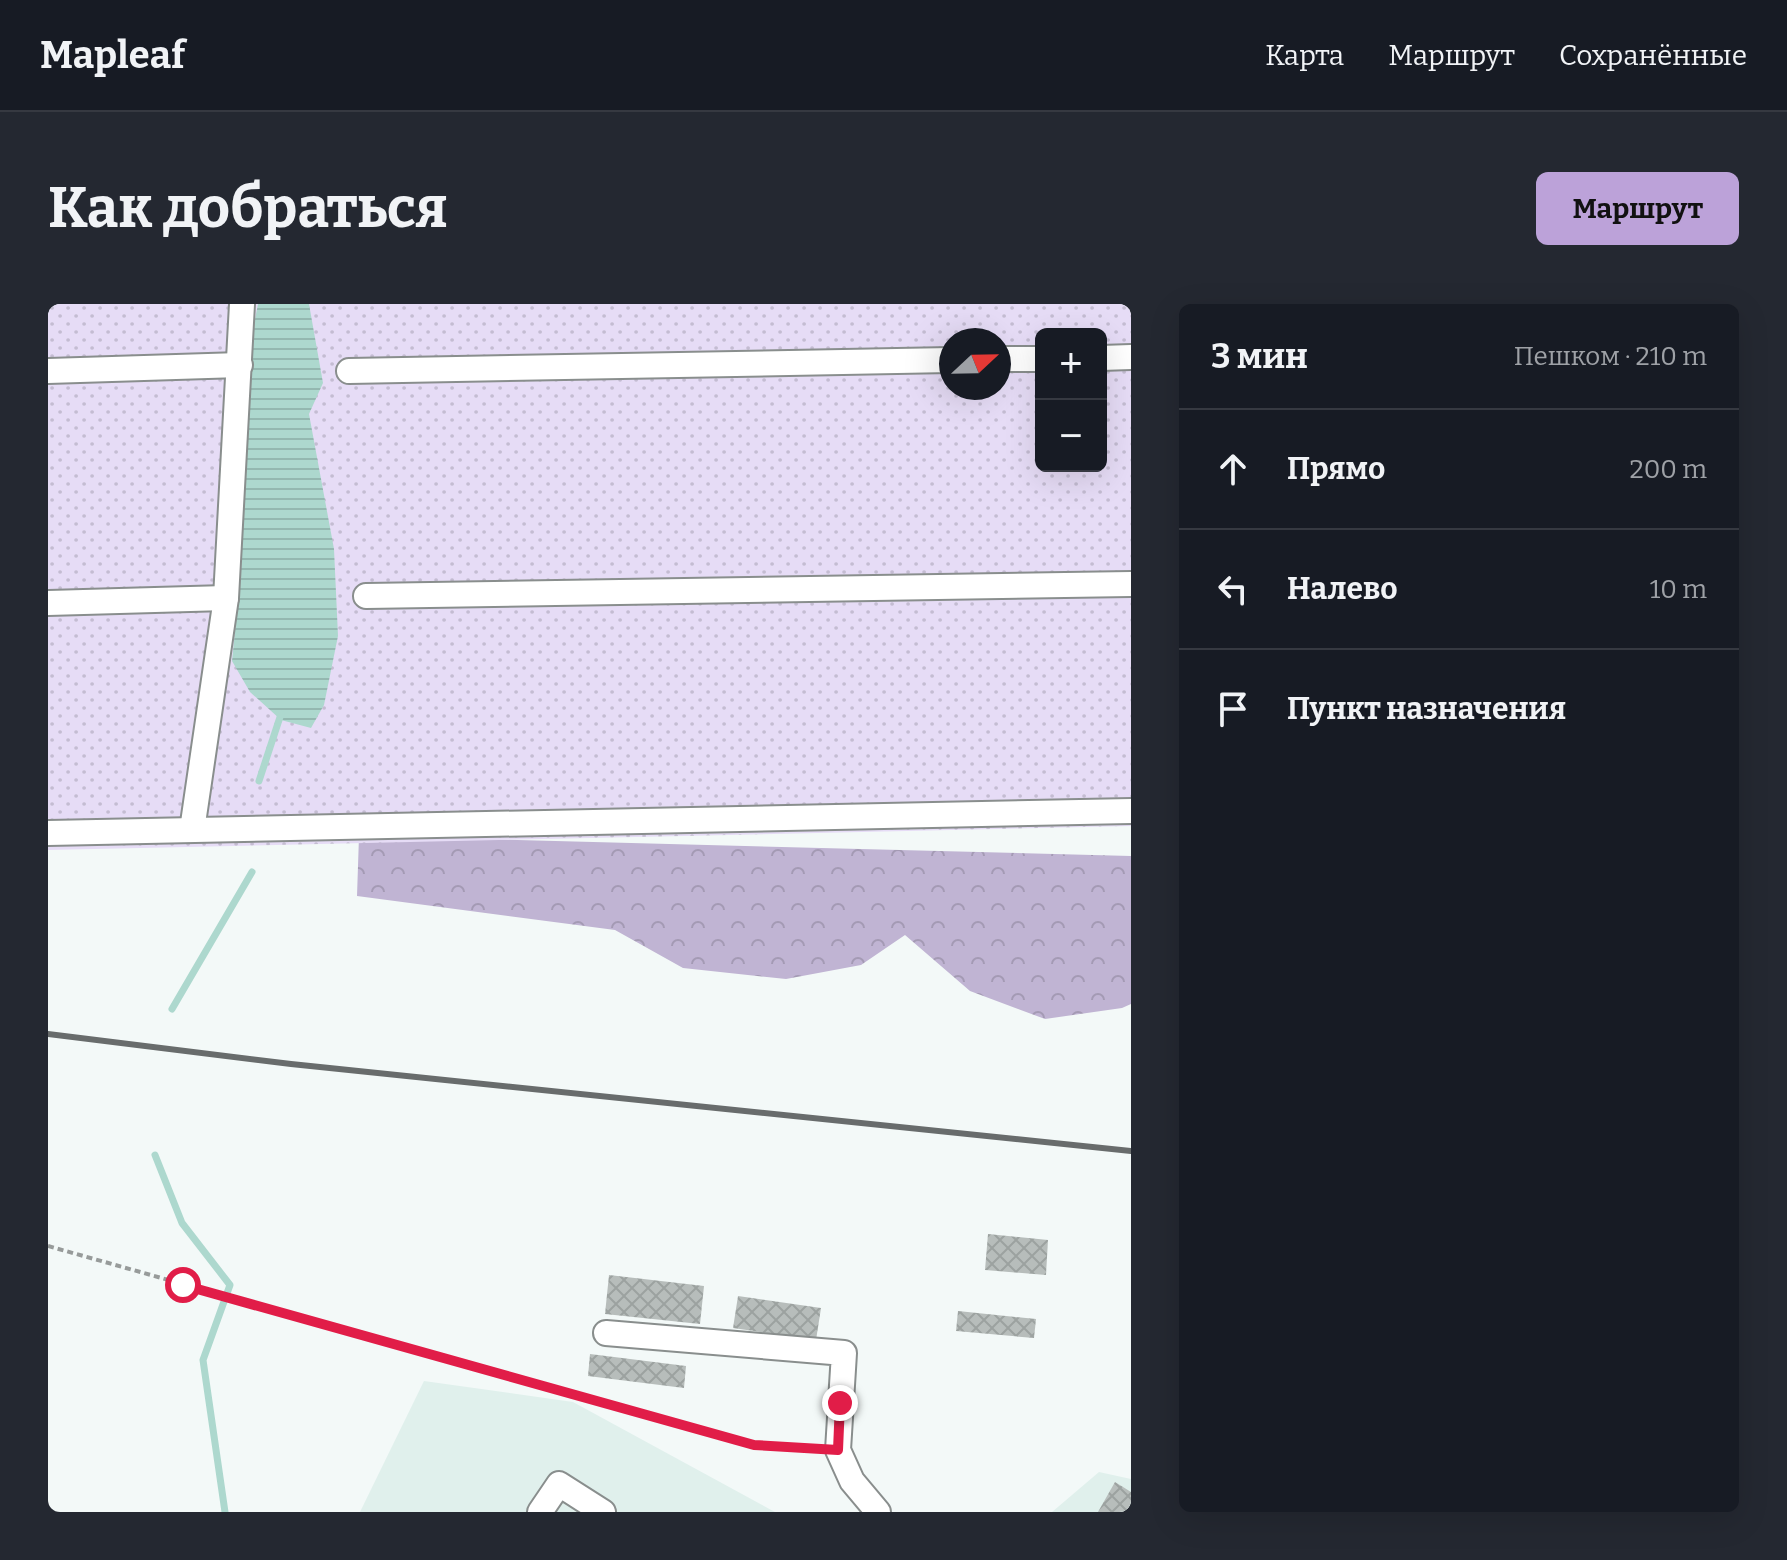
<!DOCTYPE html>
<html lang="ru">
<meta charset="utf-8">
<style>
:root{--surface:#171b24;--page:#242831;--text:#f1f3f6;--muted:#9ea1a6;--line:#363941;--accent:#bca2d9}
body{margin:0;font-family:Bitter,serif;background:var(--page);color:var(--text)}
.controls{position:absolute;right:24px;top:24px;display:grid;overflow:hidden;border-radius:12px;box-shadow:0 8px 32px #0002}
.controls button{width:72px;height:72px;display:grid;place-items:center;padding:0;border:0;border-bottom:2px solid var(--line);background:var(--surface);color:var(--text);font:40px sans-serif}
.compass{position:absolute;left:891px;top:24px;width:72px;height:72px;border-radius:50%;background:var(--surface);box-shadow:0 8px 32px #0002;rotate:68deg}
.stop{position:absolute;width:24px;height:24px;margin:-18px;border:6px solid #e11d48;border-radius:50%;background:#fff}
.stop.end{background:#e11d48;border-color:#fff;box-shadow:0 2px 8px #0008}
.list{margin:0;padding:0;list-style:none}
h2{display:flex;justify-content:space-between;align-items:center;height:104px;margin:0;padding:0 32px;font-size:34px}
h2 small{font-size:26px;font-weight:400;color:var(--muted)}
.list li{display:grid;grid-template-columns:52px 1fr auto;gap:24px;align-items:center;box-sizing:border-box;height:120px;padding:0 32px;border-top:2px solid var(--line)}
.list b{display:block;font-size:30px;white-space:nowrap}
.list em{font-size:26px;font-style:normal;color:var(--muted)}
.icon{flex:none;width:44px;height:44px;fill:none;stroke:currentColor;stroke-width:2;stroke-linecap:round;stroke-linejoin:round}
.map{position:relative;flex:none;width:1083px;height:1208px;overflow:hidden;border-radius:12px}
header{display:flex;align-items:center;gap:48px;box-sizing:border-box;height:112px;padding:0 40px;background:var(--surface);border-bottom:2px solid var(--line)}
header strong{font-size:38px}
nav{display:flex;gap:44px;margin-inline-start:auto;font-size:28px}
.intro{display:flex;align-items:center;justify-content:space-between;box-sizing:border-box;height:192px;padding:0 48px}
h1{margin:0;font-size:56px}
.button{padding:20px 36px;border-radius:12px;background:var(--accent);color:#111;font-size:28px;font-weight:700}
main{display:flex;gap:48px;padding:0 48px}
aside{flex:1;background:var(--surface);border-radius:12px;box-shadow:0 8px 32px #0002}
.map>svg:first-child{display:block}
.built{fill:#e0f0ec}
.forest{fill:url(#forest-crowns)}
.garden{fill:url(#garden-dots);fill-rule:evenodd}
.water{fill:url(#water-rules)}
.lines{fill:none;stroke-linecap:round;stroke-linejoin:round}
.stream{stroke:#add8ce;stroke-width:7}
.building{fill:url(#building-cross-hatch)}
.minor-casing{stroke:#898e8d;stroke-width:28}
.path{stroke:#979b9a;stroke-width:4;stroke-dasharray:6 4;stroke-linecap:butt}
.minor{stroke:#fff;stroke-width:24}
.rail{stroke:#686c6c;stroke-width:6}
.route{stroke:#e11d48;stroke-width:10}
</style>
<header>
<strong>Mapleaf</strong>
<nav><a>Карта</a><a>Маршрут</a><a>Сохранённые</a></nav>
</header>
<div class="intro"><h1>Как добраться</h1><a class="button">Маршрут</a></div>
<main>
<div class="map">
<svg width="1083" height="1208" viewBox="0 0 1083 1208">
<defs>
<pattern id="forest-crowns" width="20" height="18" patternUnits="userSpaceOnUse" patternTransform="scale(2)"><rect width="20" height="18" fill="#c0b4d3"/><path d="M2 6a3 3 0 1 1 6 0M12 15a3 3 0 1 1 6 0" fill="none" stroke="#a49ab4"/></pattern>
<pattern id="garden-dots" width="8" height="8" patternUnits="userSpaceOnUse" patternTransform="scale(2)"><rect width="8" height="8" fill="#e6dcf6"/><path d="M2 2h.1M6 6h.1" fill="none" stroke="#c4bcd2" stroke-width="1.8" stroke-linecap="round"/></pattern>
<pattern id="water-rules" width="6" height="5" patternUnits="userSpaceOnUse" patternTransform="scale(2)"><rect width="6" height="5" fill="#add8ce"/><path d="M0 2.5h6" fill="none" stroke="#94b8b0"/></pattern>
<pattern id="building-cross-hatch" width="8" height="8" patternUnits="userSpaceOnUse" patternTransform="scale(2)"><rect width="8" height="8" fill="#b7bdbb"/><path d="M0 0l8 8M0 8l8-8" fill="none" stroke="#9ca2a0"/></pattern>
</defs>
<rect width="100%" height="100%" fill="#f3f9f8"/>
<g class="built">
<path d="M376,1077l149,21 202,110h-415z"/>
<path d="M1051,1168l32,7v33h-79z"/>
</g>
<path class="forest" d="M311,532l772,20v148l-9,4 -77,11 -75,-28 -65,-56 -44,30 -75,14 -103,-11 -68,-38 -258,-34z"/>
<path class="garden" d="M0,0h1083v522l-1083,24zM993,30h60v132h-60zM903,36h48v48h-48z"/>
<path class="water" d="M210,0h51l14,79 -14,31 25,135 4,87 -14,69 -13,23 -30,-8 -31,-28 -18,-31 9,-91 4,-129 9,-117z"/>
<g class="lines">
<g class="stream">
<path d="M211,477l22,-67"/>
<path d="M124,705l80,-137"/>
<path d="M107,851l27,68 48,62 -27,75 22,152"/>
</g>
</g>
<g class="building">
<path d="M940,930l60,6 -2,35 -61,-5z"/>
<path d="M561,971l95,11 -4,38 -95,-10z"/>
<path d="M690,992l83,12 -5,32 -83,-12z"/>
<path d="M910,1007l78,8 -2,19 -78,-7z"/>
<path d="M542,1050l96,12 -2,22 -96,-12z"/>
<path d="M1067,1178l16,10v20h-33z"/>
</g>
<g class="lines">
<defs>
<g id="minor">
<path d="M1053,54l30,-1"/>
<path d="M951,55h42"/>
<path d="M0,67l192,-6"/>
<path d="M301,67l602,-11"/>
<path d="M318,292l765,-12"/>
<path d="M0,299l178,-5"/>
<path d="M144,526l34,-232 16,-294"/>
<path d="M0,529l1083,-22"/>
<path d="M558,1029l238,20 -6,97 14,31 26,31"/>
<path d="M492,1208l19,-28 44,28"/>
</g>
</defs>
<use href="#minor" class="minor-casing"/>
<path class="path" d="M0,942l706,199 64,4"/>
<use href="#minor" class="minor"/>
<path class="rail" d="M0,730l243,30 840,87"/>
</g>
<g class="lines">
<path class="route" d="M135,981l571,160 84,5 2,-47"/>
</g>
</svg>
<div class="controls">
<button>+</button>
<button>−</button>
</div>
<svg class="compass" viewBox="-18 -18 36 36"><path d="M0-13l5 13h-10z" fill="#e53935"/><path d="M0 13l5-13h-10z" fill="#9ea1a6"/></svg>
<div class="stop" style="left:135px;top:981px"></div>
<div class="stop end" style="left:792px;top:1099px"></div>
</div>
<aside>
<h2>3 мин<small>Пешком · 210 m</small></h2>
<ul class="list">
<li><svg class="icon" aria-label="ahead" viewBox="0 0 24 24"><path d="M12 20V5M6 11l6-6 6 6"/></svg><div><b>Прямо</b></div><em>200 m</em></li>
<li><svg class="icon" aria-label="left" viewBox="0 0 24 24"><path d="M17 20v-9H6M10 6l-5 5 5 5"/></svg><div><b>Налево</b></div><em>10 m</em></li>
<li><svg class="icon" aria-label="arrive" viewBox="0 0 24 24"><path d="M6 21V4h12l-3 4 3 4H6"/></svg><div><b>Пункт назначения</b></div></li>
</ul>
</aside>
</main>
